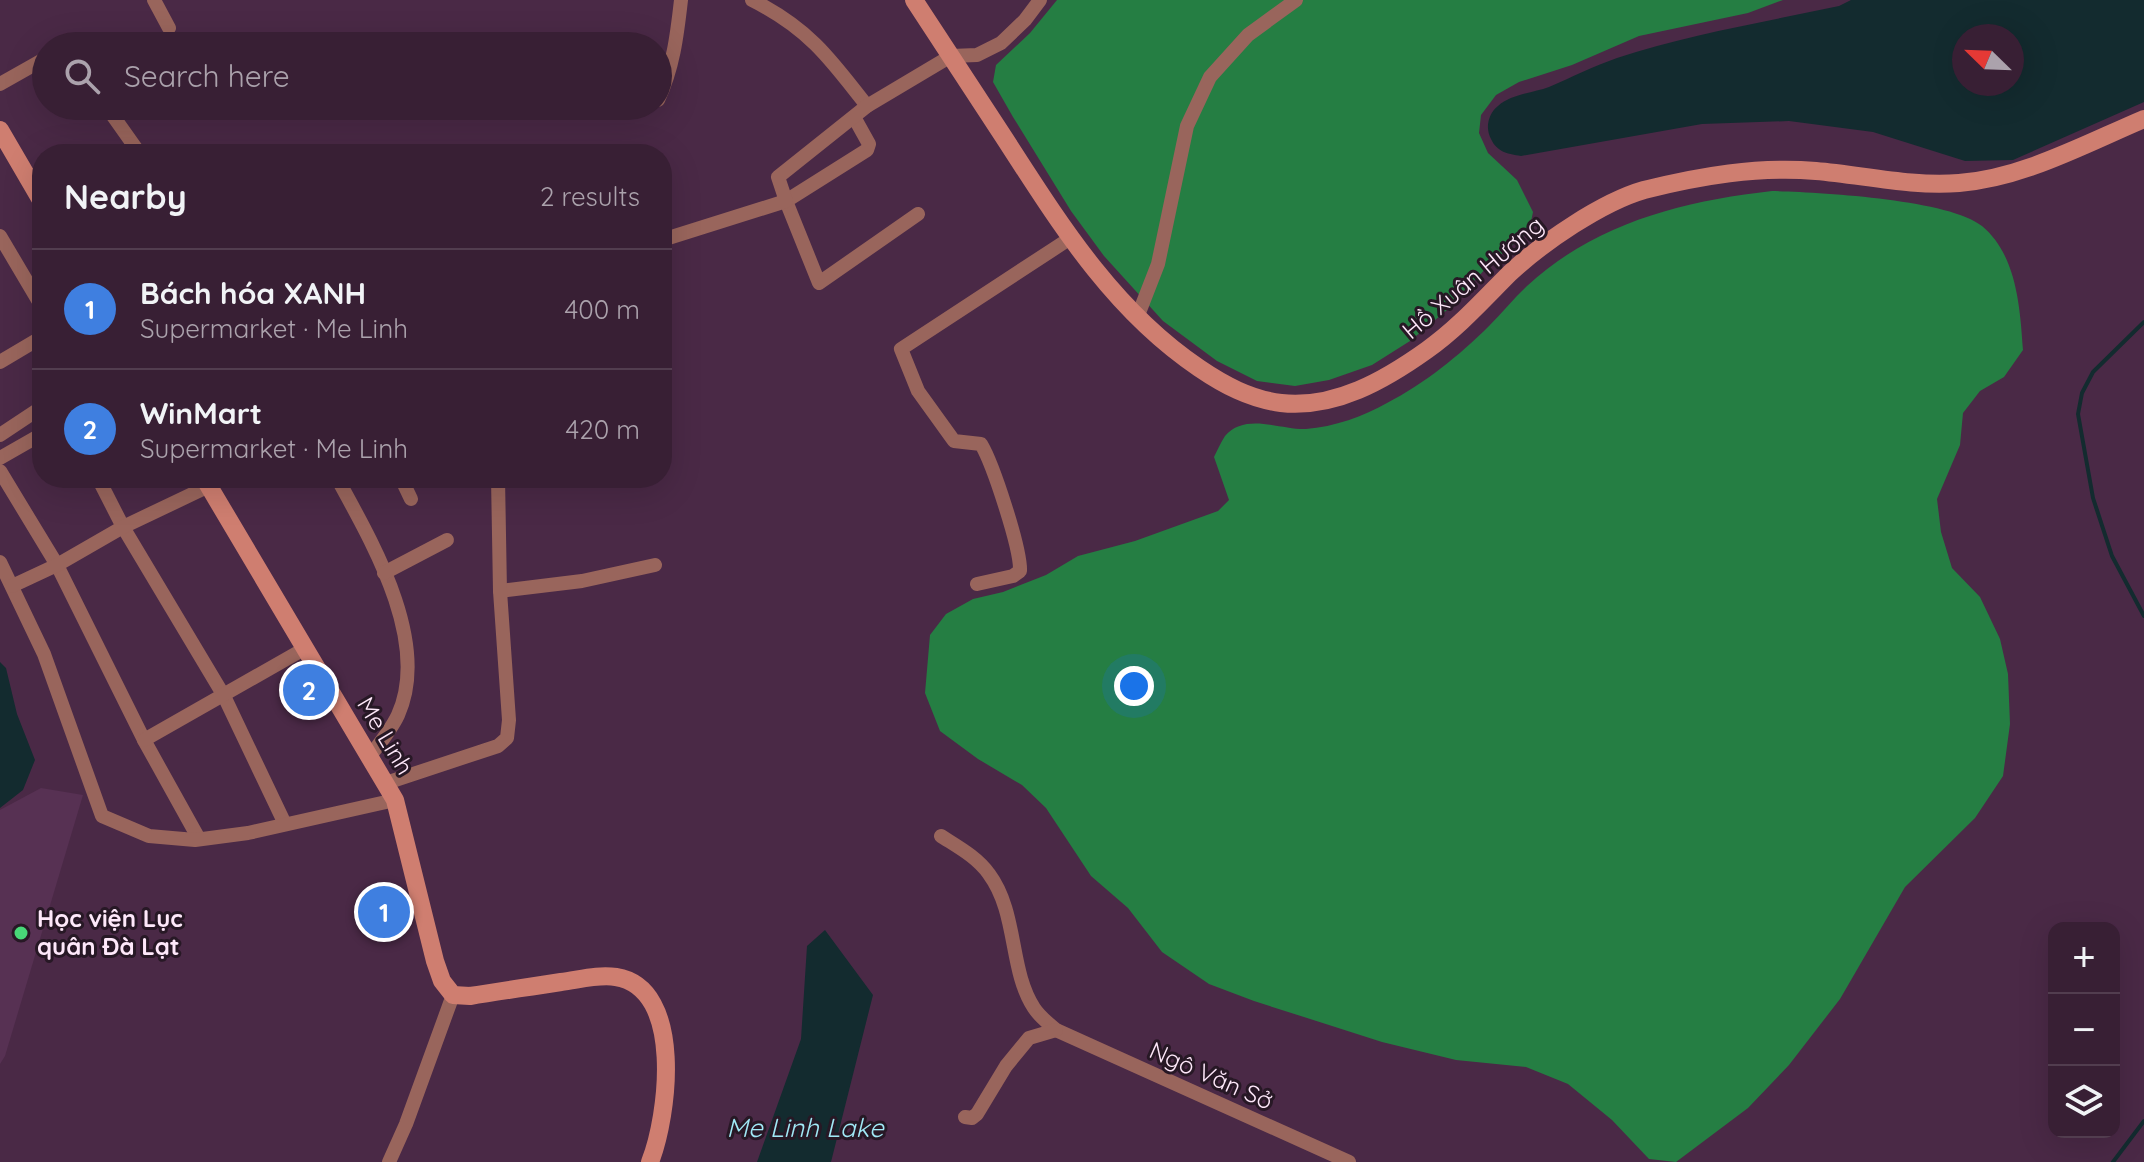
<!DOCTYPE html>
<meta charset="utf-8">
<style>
:root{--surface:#381f34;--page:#432c40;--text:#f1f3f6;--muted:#aba2ac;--line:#523d4f;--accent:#8c9099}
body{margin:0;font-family:Quicksand,sans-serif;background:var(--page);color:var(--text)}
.controls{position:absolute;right:24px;bottom:24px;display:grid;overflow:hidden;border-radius:16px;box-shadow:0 8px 32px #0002}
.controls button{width:72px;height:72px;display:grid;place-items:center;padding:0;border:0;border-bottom:2px solid var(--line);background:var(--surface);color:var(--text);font:40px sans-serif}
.compass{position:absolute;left:1952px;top:24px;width:72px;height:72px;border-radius:50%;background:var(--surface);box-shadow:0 8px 32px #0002;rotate:293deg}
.you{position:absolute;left:1134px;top:686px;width:28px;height:28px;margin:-20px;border:6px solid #fff;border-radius:50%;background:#1a73e8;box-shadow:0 0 0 12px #1a73e833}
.badge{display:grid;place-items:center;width:52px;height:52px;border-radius:50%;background:var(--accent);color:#fff;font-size:26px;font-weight:700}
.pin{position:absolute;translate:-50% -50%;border:4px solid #fff;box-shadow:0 2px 8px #0006}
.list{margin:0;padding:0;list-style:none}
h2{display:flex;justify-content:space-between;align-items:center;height:104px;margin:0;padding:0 32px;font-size:34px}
h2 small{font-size:26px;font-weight:400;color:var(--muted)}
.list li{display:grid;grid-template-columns:52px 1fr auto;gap:24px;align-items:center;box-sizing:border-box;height:120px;padding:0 32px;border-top:2px solid var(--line)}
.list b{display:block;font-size:30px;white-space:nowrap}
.list p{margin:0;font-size:26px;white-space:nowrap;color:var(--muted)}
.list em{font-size:26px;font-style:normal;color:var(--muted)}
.icon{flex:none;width:44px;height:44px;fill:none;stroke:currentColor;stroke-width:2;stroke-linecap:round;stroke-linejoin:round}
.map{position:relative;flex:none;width:2144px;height:1162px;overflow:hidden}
.search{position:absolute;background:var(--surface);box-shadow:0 8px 32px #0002;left:32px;top:32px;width:640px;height:88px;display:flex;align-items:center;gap:20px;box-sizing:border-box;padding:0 28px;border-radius:44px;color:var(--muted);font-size:30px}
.panel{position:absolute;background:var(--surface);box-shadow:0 8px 32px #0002;left:32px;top:144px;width:640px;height:344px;border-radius:32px}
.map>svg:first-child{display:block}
.built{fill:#573153}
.forest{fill:#257e43}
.water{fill:#132b2f;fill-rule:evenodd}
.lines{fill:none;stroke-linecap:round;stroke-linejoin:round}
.stream{stroke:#132b2f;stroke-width:4}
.street{stroke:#99655c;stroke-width:14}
.secondary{stroke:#cf7e70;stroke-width:18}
.poi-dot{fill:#48d778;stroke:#271825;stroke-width:3}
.labels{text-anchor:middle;stroke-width:6;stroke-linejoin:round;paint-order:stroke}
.street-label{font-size:24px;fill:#fee8fa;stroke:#271825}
.poi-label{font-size:24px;font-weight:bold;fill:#fee8fa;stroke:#271825;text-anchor:start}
.water-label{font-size:26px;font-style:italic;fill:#a1e9f6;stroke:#271825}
</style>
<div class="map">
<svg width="2144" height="1162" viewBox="0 0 2144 1162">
<rect width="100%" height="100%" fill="#4a2946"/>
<path class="built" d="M41,788l42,7 -78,261 -5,8v-254z"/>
<g class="forest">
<path d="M1057,0h726l-35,13 -109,23 -67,29 -53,17 -23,13 -15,20 -2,18 9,20 29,27 16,32 -4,19 -40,34 -42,45 -37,31 -38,24 -43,15 -34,6 -38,-5 -40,-20 -54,-40 -59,-65 -33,-45 -58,-94 -20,-35 3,-17 34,-32z"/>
<path d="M1772,191c45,1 177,8 210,35 35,29 38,82 41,124l-19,27 -24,14 -17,22 -3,32 -23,54 4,33 11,36 28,29 20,42 8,35 2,50 -7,52 -28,42 -70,69 -65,112 -51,66 -41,43 -72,54 -27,-3 -37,-39 -44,-36 -42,-17 -70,-7 -74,-18 -128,-41 -45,-17 -47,-32 -34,-44 -37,-32 -45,-68 -24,-23 -44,-26 -38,-28 -15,-38 5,-58 16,-21 27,-15 30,-7 43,-17 32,-19 57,-15 83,-30 11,-11 -15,-43c3,-6 7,-15 11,-21 20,-24 56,-6 81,-7 28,-2 58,-13 81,-26 37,-19 73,-48 102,-77 13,-13 25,-28 38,-40 68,-63 156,-85 245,-95z"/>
</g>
<g class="water">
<path d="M1851,0h293v102l-131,58 -48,1 -92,-29 -84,-11 -87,3 -181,32c-13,-2 -24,-4 -30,-17 -6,-11 -3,-25 7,-33 13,-12 35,-13 51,-19 23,-10 45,-21 68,-29 72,-24 148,-36 222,-52zM1964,36h48v48h-48z"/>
<path d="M0,662l6,6 11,46 18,46 -12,30 -23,18z"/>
<path d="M825,930l48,65 -42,167h-74l44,-123 6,-93z"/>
</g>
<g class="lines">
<g class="stream">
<path d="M2144,322l-51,50 -11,21 -4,21 15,84 19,58 32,60"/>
<path d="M2113,1162l31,-41"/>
</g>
<g class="street">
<path d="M154,0l15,28"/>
<path d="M752,0c56,28 78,58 115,106"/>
<path d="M0,84l46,-26"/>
<path d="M658,100c15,-32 19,-64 23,-100"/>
<path d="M106,106l34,48"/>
<path d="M854,117l15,27 -2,6 -81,51 33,82 99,-69"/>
<path d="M0,236l42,71"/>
<path d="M662,240l124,-39 -8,-24 89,-71 84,-50 26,-1 24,-12 24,-23 15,-20"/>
<path d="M1137,318l21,-54 29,-138 23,-49 38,-42 48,-35"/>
<path d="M0,362l42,-25"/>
<path d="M0,435l42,-28"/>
<path d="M0,458l42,-24"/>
<path d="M0,471l57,94 87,175 55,99"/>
<path d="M98,478l25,49 101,169 61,128"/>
<path d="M337,478c35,64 94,164 61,237 -7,15 -18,28 -28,41"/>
<path d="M401,478l10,21"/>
<path d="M0,562l44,92 58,162 47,20 46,4 53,-7 147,-33"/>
<path d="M384,573l63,-33"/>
<path d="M977,584l36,-8 7,-5c1,-22 -27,-107 -39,-127l-27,-3 -36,-50 -17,-42 168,-110"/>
<path d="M12,586l45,-21 66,-38 86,-41"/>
<path d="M500,591l82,-10 73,-16"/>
<path d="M144,740l160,-91"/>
<path d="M386,783l112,-37 9,-8 2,-18 -9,-129 -2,-113"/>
<path d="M941,836c17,11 36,21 48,38 29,39 20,96 45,134 6,9 14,15 22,22l293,132"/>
<path d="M965,1117l7,1 5,-4 29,-48 23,-28 27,-8"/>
<path d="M389,1162l17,-38 47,-129"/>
</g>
<g class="secondary">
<path d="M914,0c30,46 61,93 91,139 55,85 108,171 194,229 25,17 51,31 82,35 54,6 104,-23 146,-53 31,-22 56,-50 83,-77 32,-30 92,-71 134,-83 56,-14 114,-24 172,-19 47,4 96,16 143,12 64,-5 126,-39 185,-64"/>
<path d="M0,130l42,72"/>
<path d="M204,478l191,322 40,161 7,20 11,14 17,1c30,-5 60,-9 91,-14 17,-2 37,-8 55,-5 69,11 52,140 34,185"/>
</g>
</g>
<circle class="poi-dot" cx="21" cy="933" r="8"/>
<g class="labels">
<g class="street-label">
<text transform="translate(1473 278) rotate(-40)" y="8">Hồ Xuân Hương</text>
<text transform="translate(385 736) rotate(59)" y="8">Me Linh</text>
<text transform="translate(1211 1076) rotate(24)" y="8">Ngô Văn Sở</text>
</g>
<g class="poi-label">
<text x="37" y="927">Học viện Lục<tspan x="37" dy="28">quân Đà Lạt</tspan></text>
</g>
<g class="water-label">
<text x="805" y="1137">Me Linh Lake</text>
</g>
</g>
</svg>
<div class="controls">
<button>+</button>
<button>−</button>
<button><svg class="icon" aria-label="layers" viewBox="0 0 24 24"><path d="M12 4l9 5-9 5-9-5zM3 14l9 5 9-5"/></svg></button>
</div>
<svg class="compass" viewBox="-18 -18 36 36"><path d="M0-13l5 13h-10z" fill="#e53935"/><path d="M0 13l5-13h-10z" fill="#aba2ac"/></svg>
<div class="you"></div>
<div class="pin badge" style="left:384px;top:912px;background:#3f7fe0">1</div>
<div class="pin badge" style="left:309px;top:690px;background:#3f7fe0">2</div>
<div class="search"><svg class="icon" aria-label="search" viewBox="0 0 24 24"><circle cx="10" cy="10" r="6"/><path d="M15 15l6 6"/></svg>Search here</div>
<section class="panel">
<h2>Nearby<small>2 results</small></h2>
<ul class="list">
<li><span class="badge" style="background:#3f7fe0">1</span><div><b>Bách hóa XANH</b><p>Supermarket · Me Linh</p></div><em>400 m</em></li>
<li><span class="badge" style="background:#3f7fe0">2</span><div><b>WinMart</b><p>Supermarket · Me Linh</p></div><em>420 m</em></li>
</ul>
</section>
</div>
